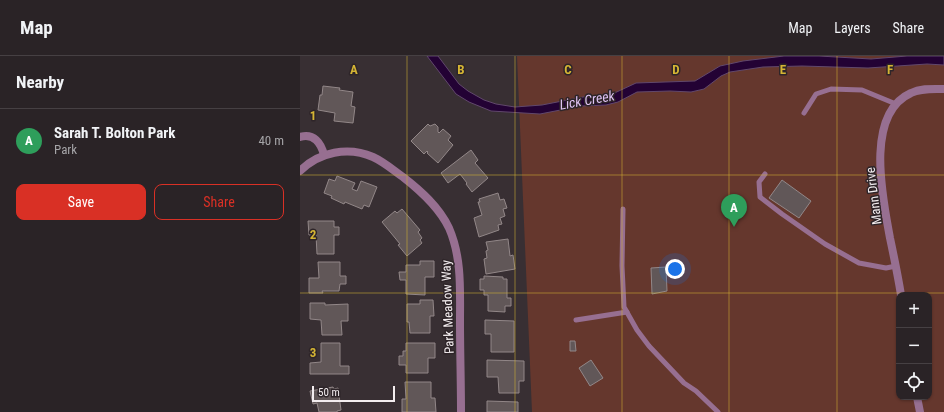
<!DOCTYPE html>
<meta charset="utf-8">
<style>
:root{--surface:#2a2326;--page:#322b2e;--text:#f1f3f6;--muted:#a5a4a7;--line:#464043;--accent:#d93025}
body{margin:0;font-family:"Roboto Condensed",sans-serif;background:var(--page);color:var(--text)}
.controls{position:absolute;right:12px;bottom:12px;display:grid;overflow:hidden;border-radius:8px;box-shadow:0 1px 3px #0004}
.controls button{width:36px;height:36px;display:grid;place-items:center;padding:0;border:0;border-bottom:1px solid var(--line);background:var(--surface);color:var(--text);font:20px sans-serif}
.scale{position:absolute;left:12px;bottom:10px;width:83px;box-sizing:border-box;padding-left:4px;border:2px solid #f3edef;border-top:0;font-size:11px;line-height:14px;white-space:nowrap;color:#f3edef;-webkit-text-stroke:3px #2e2529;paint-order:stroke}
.you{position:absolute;left:375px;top:213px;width:14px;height:14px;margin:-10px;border:3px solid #fff;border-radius:50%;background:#1a73e8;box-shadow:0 0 0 6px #1a73e833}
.badge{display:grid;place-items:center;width:26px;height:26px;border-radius:50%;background:var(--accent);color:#fff;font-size:13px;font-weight:700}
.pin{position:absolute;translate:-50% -33px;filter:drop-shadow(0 1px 2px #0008)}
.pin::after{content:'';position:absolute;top:21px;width:14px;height:12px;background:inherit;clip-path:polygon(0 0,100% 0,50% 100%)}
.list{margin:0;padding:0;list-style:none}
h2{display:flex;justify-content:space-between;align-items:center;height:52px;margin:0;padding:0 16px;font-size:17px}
h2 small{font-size:13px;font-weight:400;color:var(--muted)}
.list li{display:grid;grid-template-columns:26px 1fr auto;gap:12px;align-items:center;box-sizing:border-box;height:64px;padding:0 16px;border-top:1px solid var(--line)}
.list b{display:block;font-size:15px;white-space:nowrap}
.list p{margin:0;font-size:13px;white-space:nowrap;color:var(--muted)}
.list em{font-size:13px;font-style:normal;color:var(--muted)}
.actions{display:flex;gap:8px;padding:12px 16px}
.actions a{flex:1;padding:9px 0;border:1px solid var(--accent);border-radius:8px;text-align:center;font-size:14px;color:var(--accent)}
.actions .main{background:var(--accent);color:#fff}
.icon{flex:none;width:22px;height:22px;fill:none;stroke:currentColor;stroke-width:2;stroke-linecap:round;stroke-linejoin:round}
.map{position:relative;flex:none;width:644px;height:356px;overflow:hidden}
header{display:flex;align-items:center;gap:24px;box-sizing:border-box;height:56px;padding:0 20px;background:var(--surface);border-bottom:1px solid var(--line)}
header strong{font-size:19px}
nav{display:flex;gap:22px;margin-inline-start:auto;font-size:14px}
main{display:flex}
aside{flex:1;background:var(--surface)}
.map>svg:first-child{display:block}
.green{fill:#65372d;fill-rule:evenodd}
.water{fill:#230234;stroke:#61486c}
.building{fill:#615758;stroke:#928788}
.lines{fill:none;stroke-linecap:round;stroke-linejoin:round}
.lane{stroke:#976f91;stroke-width:5}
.street{stroke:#976f91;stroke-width:8}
.grid{fill:none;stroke:#d5b534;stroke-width:1;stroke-opacity:0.55}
.labels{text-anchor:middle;stroke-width:3;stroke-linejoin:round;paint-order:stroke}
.street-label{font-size:13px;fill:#f3edef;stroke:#2e2529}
.water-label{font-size:14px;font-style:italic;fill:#dfc2f3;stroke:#2e2529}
.grid-label{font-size:13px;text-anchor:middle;font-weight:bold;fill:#d5b534;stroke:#2e2529;stroke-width:3;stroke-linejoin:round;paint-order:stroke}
</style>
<header>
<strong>Map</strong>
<nav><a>Map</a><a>Layers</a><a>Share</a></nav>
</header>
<main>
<aside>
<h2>Nearby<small></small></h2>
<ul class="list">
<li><span class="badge" style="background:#2e9e5b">A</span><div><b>Sarah T. Bolton Park</b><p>Park</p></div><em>40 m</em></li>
</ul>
<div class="actions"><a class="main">Save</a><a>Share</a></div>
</aside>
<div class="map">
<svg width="644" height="356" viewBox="0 0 644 356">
<rect width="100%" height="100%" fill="#382f33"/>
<path class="green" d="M217,0h427v356h-412zM599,239h30v102h-30z"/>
<path class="water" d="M127,0h11l21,28 9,7 16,9 12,4 19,3 27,-2 41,-8 25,-1 28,-13 59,-2 25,-15 23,-5 41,-5h35l52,3 36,-3h37v9l-17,-1 -59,4 -66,-2 -39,1 -33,5 -9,4 -17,13 -13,3 -21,-1 -33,1 -19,10 -12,3 -25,1 -41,8 -49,-3 -22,-9 -13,-8z"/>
<g class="building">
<path d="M23,30l17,2 -1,2 14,2 -2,14 4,1 -2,16 -19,-2 1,-8 -17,-3 2,-15h2z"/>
<path d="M128,68l2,2 5,-2 3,3v5l1,1 4,-4 8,7 -3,4 5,5 -15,18 -11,-10 1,-1 -1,-1 -3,3 -13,-13z"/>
<path d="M171,94l7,10 -3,3 13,15 -16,14 -6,-8 1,-1 -7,-9 -12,9 -7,-10z"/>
<path d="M37,120l18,7 -3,6 5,2 4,-10 16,6 -8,20 -5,-2 -2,4 -17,-7 -1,2 -13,-6 1,-2 -8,-3 5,-14 6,2z"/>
<path d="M482,124l29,21 -12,17 -30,-20z"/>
<path d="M198,137l2,7 4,-1 3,9 -4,1 2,7 -5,2 2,6 -4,1 1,5 -20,7 -5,-19 8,-3 -4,-13h2l-1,-3z"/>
<path d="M102,153l18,21 -2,2 4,6 -2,2 2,3 -15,13 -9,-11 2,-1 -18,-22 13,-11 2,2z"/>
<path d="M8,165h26v6h5v8h-5v19h-17l-1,-19h-7z"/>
<path d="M208,183l2,17 3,-1 2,14 -29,5 -2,-15 3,-1 -1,-7 2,-1 -2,-8z"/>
<path d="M120,205h14v16h-9v18l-19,-1v-14h-6l-1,-8h7v-7h14z"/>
<path d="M18,206h22v14h6v8h-6l-1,7h-17l1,2h-14v-15h10z"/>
<path d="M366,211l1,24 -15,3 -1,-26z"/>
<path d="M184,220l19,1v2h4v19h4v8h-6v6l-17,-1v-16h-4v-5h-4v-11h4z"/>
<path d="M120,244h13l1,16h-4v17h-20l-1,-11h-2v-18h13z"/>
<path d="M10,247h15v2l23,-1v17h-7l1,14h-20l-1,-15 -11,-1z"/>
<path d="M185,264l29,1v31h-23v-18h-6z"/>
<path d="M270,285h5l1,10h-6z"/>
<path d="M21,287h19v23h9v8h-39v-11l11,-1z"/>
<path d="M106,287h29v15h-7v15h-22v-8h-7v-9h4v-5h3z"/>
<path d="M187,304l37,1v20h-5v12h-20l-1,-16h-11z"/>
<path d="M291,304l12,18 -13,8 -11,-18z"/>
<path d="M105,326h26v16h4l1,14h-34v-13h4z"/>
<path d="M33,331l1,2 4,-1 3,22 -4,1v1h-18l-2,-9 -4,1 -3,-13z"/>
<path d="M187,345l31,1v10h-31z"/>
</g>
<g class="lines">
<g class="lane">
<path d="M504,57l12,-19 15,-5 31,1 34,14"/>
<path d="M465,118l-6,8 1,15 22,17 43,30 34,19 27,5 10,-2"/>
<path d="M323,153l-1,57 2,41 13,23 12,16 35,37 12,8 22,21"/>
<path d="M276,264l51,-8"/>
</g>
<g class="street">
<path d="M0,81c14,-4 21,6 24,18"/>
<path d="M0,115c19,-19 48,-25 73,-14 11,5 20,13 30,20 18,14 36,30 46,51 13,30 11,62 11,93 0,30 1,61 1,91"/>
<path d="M601,239c-3,-19 -7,-38 -11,-57 -7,-39 -26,-124 21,-145 10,-5 22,-4 33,-4"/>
<path d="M617,341l3,15"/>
</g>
</g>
<path class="grid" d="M107,0v356M215,0v356M322,0v356M429,0v356M537,0v356M0,119h644M0,237h644"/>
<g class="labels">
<g class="street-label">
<text transform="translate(573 140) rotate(-97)" y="5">Mann Drive</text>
<text transform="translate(147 251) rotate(-92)" y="5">Park Meadow Way</text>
</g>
<g class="water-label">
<text transform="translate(287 44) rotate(-10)" y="5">Lick Creek</text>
</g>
</g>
<g class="grid-label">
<text x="54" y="18">A</text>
<text x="161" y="18">B</text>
<text x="268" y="18">C</text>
<text x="376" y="18">D</text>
<text x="483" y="18">E</text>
<text x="590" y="18">F</text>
<text x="13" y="64">1</text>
<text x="13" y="183">2</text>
<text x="13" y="301">3</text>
</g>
</svg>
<div class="controls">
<button>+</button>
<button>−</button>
<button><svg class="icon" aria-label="locate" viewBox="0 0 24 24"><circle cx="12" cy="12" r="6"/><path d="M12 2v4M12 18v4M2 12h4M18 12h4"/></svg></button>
</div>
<div class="scale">50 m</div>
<div class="you"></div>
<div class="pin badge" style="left:434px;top:171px;background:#2e9e5b">A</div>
</div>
</main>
